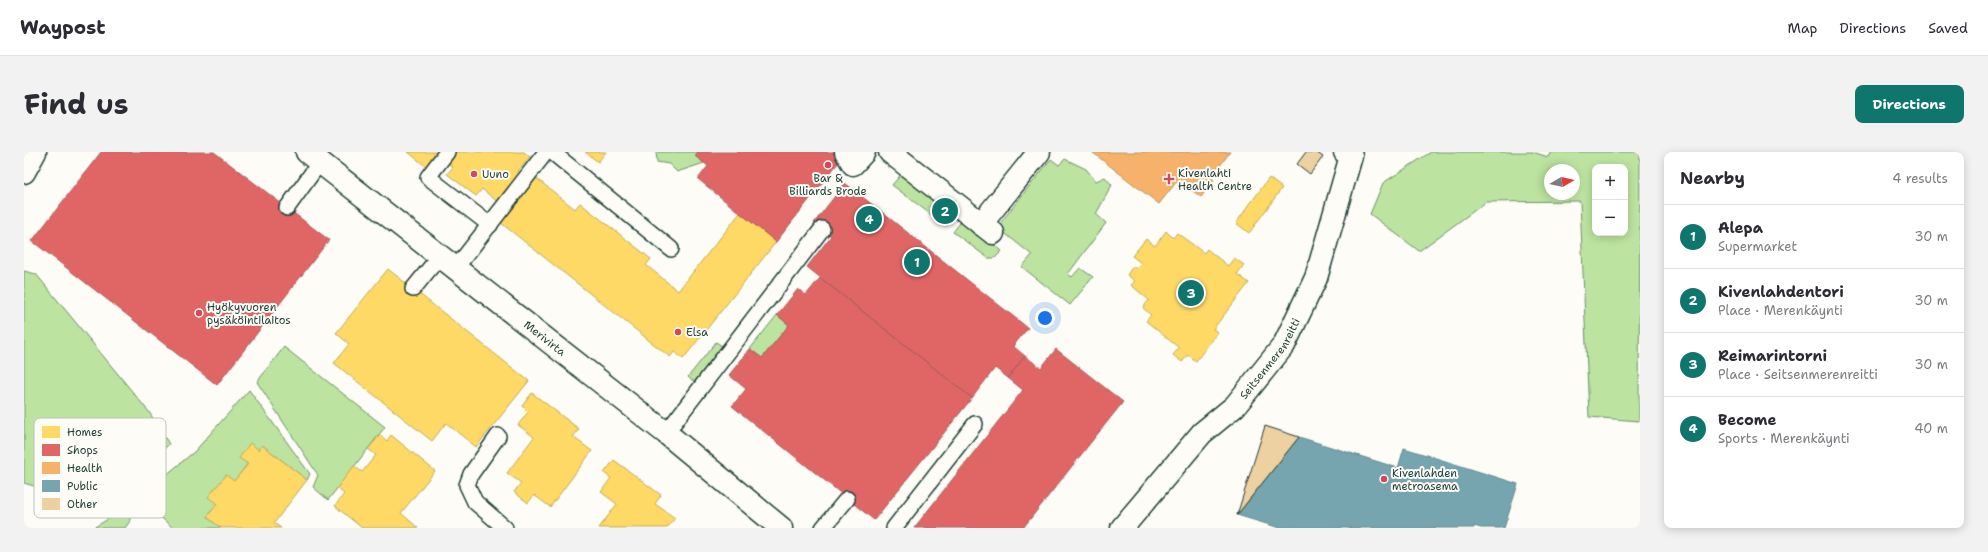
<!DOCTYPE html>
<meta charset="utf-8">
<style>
:root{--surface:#fff;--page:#f2f2f3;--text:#2b2b33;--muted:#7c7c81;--line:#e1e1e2;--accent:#0f766e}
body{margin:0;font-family:"Shantell Sans",sans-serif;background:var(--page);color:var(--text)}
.controls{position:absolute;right:12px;top:12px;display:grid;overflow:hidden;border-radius:8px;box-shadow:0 2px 10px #0003}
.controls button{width:36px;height:36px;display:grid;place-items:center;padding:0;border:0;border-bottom:1px solid var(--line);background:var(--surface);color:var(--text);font:20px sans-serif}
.compass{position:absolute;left:1520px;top:12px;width:36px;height:36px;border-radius:50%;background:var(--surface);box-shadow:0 2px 10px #0003;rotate:81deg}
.you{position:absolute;left:1021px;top:166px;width:14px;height:14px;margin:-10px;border:3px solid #fff;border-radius:50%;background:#1a73e8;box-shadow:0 0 0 6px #1a73e833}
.badge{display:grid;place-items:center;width:26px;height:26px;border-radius:50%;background:var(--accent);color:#fff;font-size:13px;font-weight:700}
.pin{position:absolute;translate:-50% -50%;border:2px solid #fff;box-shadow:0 1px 4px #0006}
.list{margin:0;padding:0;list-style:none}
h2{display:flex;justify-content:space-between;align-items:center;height:52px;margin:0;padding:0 16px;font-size:17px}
h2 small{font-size:13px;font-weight:400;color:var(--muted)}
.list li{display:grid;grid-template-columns:26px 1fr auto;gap:12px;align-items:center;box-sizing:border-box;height:64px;padding:0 16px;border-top:1px solid var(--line)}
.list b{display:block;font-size:15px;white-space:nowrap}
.list p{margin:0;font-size:13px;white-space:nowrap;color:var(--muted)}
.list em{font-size:13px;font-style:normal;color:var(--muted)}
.map{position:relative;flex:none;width:1616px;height:376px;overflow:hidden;border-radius:8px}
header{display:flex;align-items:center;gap:24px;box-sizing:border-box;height:56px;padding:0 20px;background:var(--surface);border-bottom:1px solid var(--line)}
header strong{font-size:19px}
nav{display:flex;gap:22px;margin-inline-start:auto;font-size:14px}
.intro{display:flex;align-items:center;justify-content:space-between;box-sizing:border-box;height:96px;padding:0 24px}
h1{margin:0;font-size:28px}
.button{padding:10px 18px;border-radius:8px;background:var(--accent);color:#fff;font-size:14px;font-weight:700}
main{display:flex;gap:24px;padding:0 24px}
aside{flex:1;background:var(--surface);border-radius:8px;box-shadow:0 2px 10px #0003}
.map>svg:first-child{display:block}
.green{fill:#bce39f;stroke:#6e906a;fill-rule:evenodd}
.homes{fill:#ffd966;stroke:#bcaa57}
.shops{fill:#e06666;stroke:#a65a57}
.health{fill:#f6b26b;stroke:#b68f5a}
.public{fill:#76a5af;stroke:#5c868a}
.building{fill:#edd1a1;stroke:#1f3d34}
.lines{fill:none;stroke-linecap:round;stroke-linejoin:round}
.lane-casing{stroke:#1f3d34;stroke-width:18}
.street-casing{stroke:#1f3d34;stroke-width:25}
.secondary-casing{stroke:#1f3d34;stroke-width:25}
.lane{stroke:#fdfcf7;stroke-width:15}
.street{stroke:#fdfcf7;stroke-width:22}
.secondary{stroke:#fdfcf7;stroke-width:22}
.poi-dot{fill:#d1495b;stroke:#fdfcf7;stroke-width:1.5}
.labels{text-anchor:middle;stroke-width:4;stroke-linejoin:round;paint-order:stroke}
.poi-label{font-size:11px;fill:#1f3d34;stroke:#fdfcf7;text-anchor:start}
.street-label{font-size:11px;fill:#1f3d34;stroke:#fdfcf7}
.key{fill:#fdfcf7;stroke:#bac3bc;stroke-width:1}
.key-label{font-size:11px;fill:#1f3d34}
</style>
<header>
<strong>Waypost</strong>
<nav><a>Map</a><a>Directions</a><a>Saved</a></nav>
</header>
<div class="intro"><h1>Find us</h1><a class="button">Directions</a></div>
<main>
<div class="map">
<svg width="1616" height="376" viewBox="0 0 1616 376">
<rect width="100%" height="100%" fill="#fdfcf7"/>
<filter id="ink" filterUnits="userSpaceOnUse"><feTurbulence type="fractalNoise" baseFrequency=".025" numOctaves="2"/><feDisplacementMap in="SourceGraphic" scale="8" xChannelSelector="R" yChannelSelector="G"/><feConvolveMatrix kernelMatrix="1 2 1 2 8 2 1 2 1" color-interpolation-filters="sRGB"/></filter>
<g filter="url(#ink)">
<g class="green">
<path d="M632,0h42l-3,4 9,7 -27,9 -8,-8 -12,-2z"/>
<path d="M1407,0h102l15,5 3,-5h89l-1,269 -50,-4 -9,-216 -94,1 -67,49 -49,-37 13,-31zM1571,15h30v66h-30zM1526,18h24v24h-24z"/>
<path d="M1027,7l8,6 6,-6 21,10 10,12 9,-4 7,8 -16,29 10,9 -38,51 4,3 8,-9 13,9 -23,28 -48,-38 10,-12 -35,-28z"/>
<path d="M879,20l53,42 -10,12 -54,-41z"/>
<path d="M939,67l39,32 -7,7h-7l-35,-26z"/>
<path d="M0,119l12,3 113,138 20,32 -34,35 -56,21 -55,-17z"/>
<path d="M753,163l12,10 -27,33 -12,-9z"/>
<path d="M692,190l9,6 -28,36 -9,-7z"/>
<path d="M260,195l101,80 -57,73 -15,-13 5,-12 -61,-93z"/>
<path d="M225,238l61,84 -3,6 -45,-35 -55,72 14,11h-48l-25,-22 -1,-15 48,-40z"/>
<path d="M106,354v15l-5,7h-32z"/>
</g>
<g class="homes">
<path d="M384,0h116l6,5 -12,14 15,12 -23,29 -28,-23 -6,7 -29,-22 6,-7 -14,-11 -10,13z"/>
<path d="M561,0h21l-8,10z"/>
<path d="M512,26l39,31 5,-6 71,56 -5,6 32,26 62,-78 36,29 -93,117 -9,-7 -4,5 -169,-134z"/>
<path d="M1245,26l13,10 -33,45 -13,-10z"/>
<path d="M1142,79l7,7 4,-5 27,20 3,-4 21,17 6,-8 10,7 -7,9 12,9 -36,46 5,3 -22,29 -8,-6 -6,7 -9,-7 6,-7 -33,-27 5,-6 -8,-7 6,-8 -18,-15 4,-4 -8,-6 6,-9 3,3 5,-6 -9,-7 14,-17 9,7z"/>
<path d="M364,117l141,112 -53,66 -30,-24 -14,18 -98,-78 15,-19 -13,-11z"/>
<path d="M508,241l47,36 -6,8 19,14 -42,56 -16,-12 -6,8 -14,-11 7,-9 -14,-10 27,-36 -16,-12 10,-13 -6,-6z"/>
<path d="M356,283l7,6 4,-6 44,36 -34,42 17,15h-56l-27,-22 9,-12 -7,-6 17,-22 8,6 14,-17 -8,-6z"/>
<path d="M226,291l9,7 3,-5 45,35 -33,43 7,5h-60l-14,-11 10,-13 -9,-7 18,-22 8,6 14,-17 -9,-6z"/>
<path d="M590,308l47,35 -6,9 20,14 -8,10h-68l18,-24 -16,-12 10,-14 -7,-5z"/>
</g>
<g class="shops">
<path d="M77,0h113l115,88 -112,145 -185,-144z"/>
<path d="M674,0h136l8,6 -66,84 -78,-63 10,-13 -13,-10z"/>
<path d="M821,31l183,145 -15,18 12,10 -17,22 -13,-10 -23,30 -165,-131 24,-31 -17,-13z"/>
<path d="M796,126l152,120 -98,122 -142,-114 14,-17 -17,-14 21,-26 12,9 27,-33 -12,-10 21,-26 8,6z"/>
<path d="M1032,197l67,53 -39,49 -61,77h-109l109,-138 -15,-12 17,-22 16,12z"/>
</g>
<path class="health" d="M1068,0h138l-19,26 3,2 -13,17 -23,-17 -19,24z"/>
<path class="public" d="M1275,285l99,31 6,-20 114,36 -14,44h-23l-7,-2v2h-194l-43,-13z"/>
<g class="building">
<path d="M1282,0h10l7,5 -13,17 -13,-10z"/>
<path d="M1241,274l34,11 -62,78z"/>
</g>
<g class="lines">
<defs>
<g id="lane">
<path d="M423,0l-19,25 62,48"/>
<path d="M528,0l119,97"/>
<path d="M263,56l33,-46"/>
<path d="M431,117l91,-117"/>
<path d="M389,137l26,-32"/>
<path d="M642,281l156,-204"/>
<path d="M474,284l-27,38 -4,11 8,17 30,26"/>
<path d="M799,376l24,-29"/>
<path d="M870,376l81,-104"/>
</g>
<g id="street">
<path d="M822,0l7,12 11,-12"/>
<path d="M866,0l103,81"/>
<path d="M957,72l58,-72"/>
<path id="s1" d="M1098,376l80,-95 33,-27 49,-61 32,-67 35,-122 -6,-4"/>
</g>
<g id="secondary">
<path id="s2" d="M283,0l359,281 115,95"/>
<path d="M0,20l11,-20"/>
</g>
</defs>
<use href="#lane" class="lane-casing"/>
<use href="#street" class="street-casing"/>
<use href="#secondary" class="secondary-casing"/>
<use href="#lane" class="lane"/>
<use href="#street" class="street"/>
<use href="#secondary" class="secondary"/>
</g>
</g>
<g class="poi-dot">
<circle cx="804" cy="13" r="4"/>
<circle cx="450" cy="22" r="4"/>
<path d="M1143 21h4v4h4v4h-4v4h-4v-4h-4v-4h4z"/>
<circle cx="175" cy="161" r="4"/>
<circle cx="654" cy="180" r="4"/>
<circle cx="1360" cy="327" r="4"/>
</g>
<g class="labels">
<g class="poi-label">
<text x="1154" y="25">Kivenlahti<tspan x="1154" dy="13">Health Centre</tspan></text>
<text x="458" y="26">Uuno</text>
<text x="804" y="30" text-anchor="middle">Bar &amp;<tspan x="804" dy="13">Billiards Brode</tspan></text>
<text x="183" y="159">Hyökyvuoren<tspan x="183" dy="13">pysäköintilaitos</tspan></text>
<text x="662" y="184">Elsa</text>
<text x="1368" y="325">Kivenlahden<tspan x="1368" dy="13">metroasema</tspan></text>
</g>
<g class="street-label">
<text dy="4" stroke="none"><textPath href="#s2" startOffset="302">Merivirta</textPath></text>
<text dy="4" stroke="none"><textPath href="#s1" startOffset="226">Seitsenmerenreitti</textPath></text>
</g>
</g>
<rect x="10" y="266" width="132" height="100" rx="6" class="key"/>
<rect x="18" y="274" width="18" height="12" fill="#ffd966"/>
<rect x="18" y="292" width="18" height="12" fill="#e06666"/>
<rect x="18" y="310" width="18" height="12" fill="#f6b26b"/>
<rect x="18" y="328" width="18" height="12" fill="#76a5af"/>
<rect x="18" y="346" width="18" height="12" fill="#edd1a1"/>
<g class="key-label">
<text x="43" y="284">Homes</text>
<text x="43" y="302">Shops</text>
<text x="43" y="320">Health</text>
<text x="43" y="338">Public</text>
<text x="43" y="356">Other</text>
</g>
</svg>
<div class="controls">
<button>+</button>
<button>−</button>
</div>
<svg class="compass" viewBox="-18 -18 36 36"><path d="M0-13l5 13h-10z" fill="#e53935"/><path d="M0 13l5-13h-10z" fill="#7c7c81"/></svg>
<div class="you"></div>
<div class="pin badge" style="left:893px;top:110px">1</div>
<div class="pin badge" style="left:921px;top:59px">2</div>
<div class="pin badge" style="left:1167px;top:141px">3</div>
<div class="pin badge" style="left:845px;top:67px">4</div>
</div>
<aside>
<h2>Nearby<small>4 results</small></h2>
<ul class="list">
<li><span class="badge">1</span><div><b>Alepa</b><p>Supermarket</p></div><em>30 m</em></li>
<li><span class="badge">2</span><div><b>Kivenlahdentori</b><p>Place · Merenkäynti</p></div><em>30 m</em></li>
<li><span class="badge">3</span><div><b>Reimarintorni</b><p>Place · Seitsenmerenreitti</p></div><em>30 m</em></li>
<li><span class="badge">4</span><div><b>Become</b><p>Sports · Merenkäynti</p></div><em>40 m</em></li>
</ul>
</aside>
</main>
